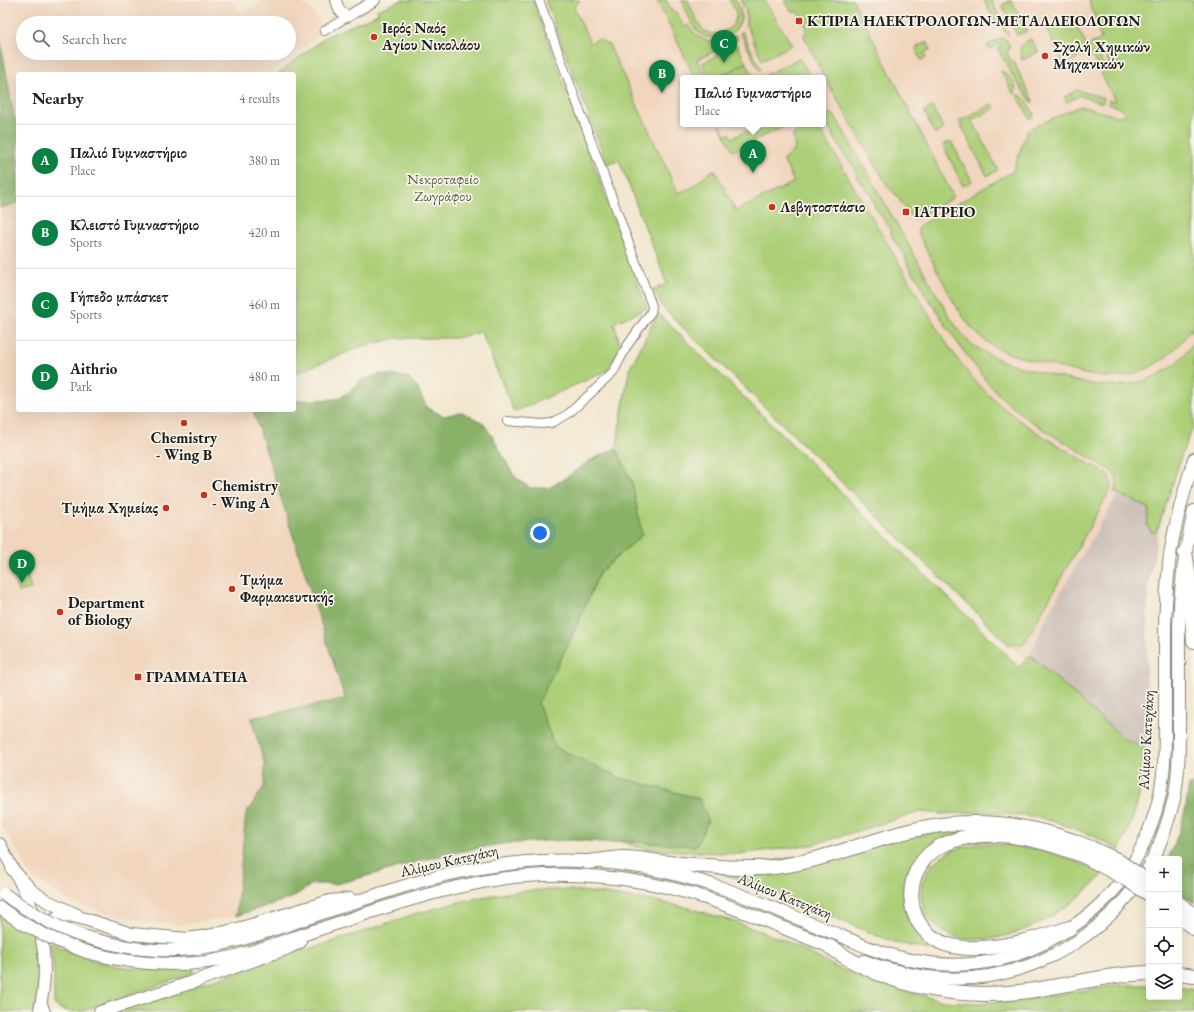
<!DOCTYPE html>
<meta charset="utf-8">
<style>
:root{--surface:#fff;--page:#f2f2f2;--text:#202124;--muted:#757577;--line:#e0e0e0;--accent:#0b8043}
body{margin:0;font-family:"EB Garamond",serif;background:var(--page);color:var(--text)}
.controls{position:absolute;right:12px;bottom:12px;display:grid;overflow:hidden;border-radius:4px;box-shadow:0 4px 16px #0002}
.controls button{width:36px;height:36px;display:grid;place-items:center;padding:0;border:0;border-bottom:1px solid var(--line);background:var(--surface);color:var(--text);font:20px sans-serif}
.you{position:absolute;left:540px;top:533px;width:14px;height:14px;margin:-10px;border:3px solid #fff;border-radius:50%;background:#1a73e8;box-shadow:0 0 0 6px #1a73e833}
.badge{display:grid;place-items:center;width:26px;height:26px;border-radius:50%;background:var(--accent);color:#fff;font-size:13px;font-weight:700}
.pin{position:absolute;translate:-50% -33px;filter:drop-shadow(0 1px 2px #0008)}
.pin::after{content:'';position:absolute;top:21px;width:14px;height:12px;background:inherit;clip-path:polygon(0 0,100% 0,50% 100%)}
.popup{position:absolute;left:680px;top:75px;width:146px;height:52px;box-sizing:border-box;display:grid;place-content:center;border-radius:4px;background:var(--surface);filter:drop-shadow(0 1px 3px #0005);font-size:13px;white-space:nowrap;color:var(--muted)}
.popup b{font-size:15px;color:var(--text)}
.popup::after{content:'';position:absolute;left:50%;top:100%;margin-left:-8px;border:8px solid transparent;border-top-color:var(--surface)}
.list{margin:0;padding:0;list-style:none}
h2{display:flex;justify-content:space-between;align-items:center;height:52px;margin:0;padding:0 16px;font-size:17px}
h2 small{font-size:13px;font-weight:400;color:var(--muted)}
.list li{display:grid;grid-template-columns:26px 1fr auto;gap:12px;align-items:center;box-sizing:border-box;height:72px;padding:0 16px;border-top:1px solid var(--line)}
.list b{display:block;font-size:15px;white-space:nowrap}
.list p{margin:0;font-size:13px;white-space:nowrap;color:var(--muted)}
.list em{font-size:13px;font-style:normal;color:var(--muted)}
.icon{flex:none;width:22px;height:22px;fill:none;stroke:currentColor;stroke-width:2;stroke-linecap:round;stroke-linejoin:round}
.map{position:relative;flex:none;width:1194px;height:1012px;overflow:hidden}
.search{position:absolute;background:var(--surface);box-shadow:0 4px 16px #0002;left:16px;top:16px;width:280px;height:44px;display:flex;align-items:center;gap:10px;box-sizing:border-box;padding:0 14px;border-radius:22px;color:var(--muted);font-size:15px}
.panel{position:absolute;background:var(--surface);box-shadow:0 4px 16px #0002;left:16px;top:72px;width:280px;height:340px;border-radius:4px}
.map>svg:first-child{display:block}
.built{fill:#f1d5bd;fill-rule:evenodd}
.industrial{fill:#cec1ba}
.green{fill:#accf77;stroke:#64764a;fill-rule:evenodd}
.forest{fill:#89b268;stroke:#526742}
.lines{fill:none;stroke-linecap:round;stroke-linejoin:round}
.minor-casing{stroke:#878276;stroke-width:10}
.tertiary-casing{stroke:#878276;stroke-width:12}
.secondary-casing{stroke:#878276;stroke-width:13}
.primary-casing{stroke:#878276;stroke-width:14}
.motorway-casing{stroke:#878276;stroke-width:16}
.minor{stroke:#fff;stroke-width:8}
.tertiary{stroke:#fff;stroke-width:10}
.secondary{stroke:#fff;stroke-width:11}
.primary{stroke:#fff;stroke-width:12}
.motorway{stroke:#fff;stroke-width:14}
.primary-bridge-casing{stroke:#878276;stroke-width:14;stroke-linecap:butt}
.motorway-bridge-casing{stroke:#878276;stroke-width:16;stroke-linecap:butt}
.primary-bridge{stroke:#fff;stroke-width:12}
.motorway-bridge{stroke:#fff;stroke-width:14}
.poi-dot{fill:#c8321e;stroke:#f7f3e8;stroke-width:1.5}
.labels{text-anchor:middle;stroke-width:3.5;stroke-linejoin:round;paint-order:stroke}
.poi-label{font-size:15px;font-weight:bold;fill:#1c1c1c;stroke:#f7f3e8;text-anchor:start}
.park-label{font-size:15px;fill:#4e5b3c;stroke:#f7f3e8}
.street-label{font-size:15px;fill:#1c1c1c;stroke:#f7f3e8}
</style>
<div class="map">
<svg width="1194" height="1012" viewBox="0 0 1194 1012">
<rect width="100%" height="100%" fill="#f7f3e8"/>
<filter id="ink" filterUnits="userSpaceOnUse"><feTurbulence type="fractalNoise" baseFrequency=".025" numOctaves="2"/><feDisplacementMap in="SourceGraphic" scale="8" xChannelSelector="R" yChannelSelector="G"/><feConvolveMatrix kernelMatrix="1 2 1 2 8 2 1 2 1" color-interpolation-filters="sRGB"/></filter>
<filter id="wash" filterUnits="userSpaceOnUse"><feTurbulence type="fractalNoise" baseFrequency=".012" numOctaves="4" result="noise"/><feDisplacementMap in="SourceGraphic" scale="16" xChannelSelector="R" yChannelSelector="G"/><feGaussianBlur stdDeviation="0.9" result="paint"/><feColorMatrix in="noise" values="0 0 0 0 0 0 0 0 0 0 0 0 0 0 0 0 0 1.4 0 .05"/><feComposite in="paint" operator="in"/></filter>
<g filter="url(#wash)">
<rect width="100%" height="100%" fill="#f2e7cf"/>
<g class="built">
<path d="M0,0h230l10,12 22,-9 1,-3h33l14,8 14,23 -55,43h-251v336h235l92,290 -94,18 14,47 -1,22 -18,26 -10,103 -58,9 -32,-3 -42,-10 -36,-11 -37,-24 -17,-32 -14,-21zM23,23h266v30h-266z"/>
<path d="M545,0h649v426l-11,25 -24,75 -5,7 -7,-9 -29,-29 -70,119 -18,41 -5,4 -17,-15 -345,-336 -10,-19 14,-5 -48,-124 -12,4zM683,78h140v46h-140z"/>
</g>
<path class="industrial" d="M1118,494l31,14 -2,16 7,9 5,-7 -11,64 -2,159 -22,-10 -94,-84 18,-41z"/>
<g class="green">
<path d="M402,0h131l114,308 -33,15 7,24 -14,24 -93,41 -33,-80 -26,6h-58l-34,8 -69,28v-300h-16l49,-38 51,-22 -1,-4z"/>
<path d="M545,0h35l-6,8 16,35 8,-4 11,6 69,148 13,-5 23,-19 22,42 58,-29 -11,-22 12,-11 -2,-14 14,-11h10l121,206c13,20 26,40 43,57 35,37 82,61 126,87 6,7 5,12 1,20l-83,148c-6,5 -10,4 -17,2l-345,-336 -10,-19 14,-5 -48,-124 -12,4z"/>
<path d="M657,0h9l6,11 5,3 7,13 5,-2c11,21 29,18 47,10l2,4 -41,21 9,18h-11z"/>
<path d="M682,0h6c3,8 9,22 14,28 9,13 36,2 34,-14 -1,-5 -4,-10 -7,-14h7c2,5 5,9 5,15 1,20 -27,30 -42,18 -7,-6 -13,-24 -17,-33z"/>
<path d="M740,0h24l28,45 -30,15 -16,-36v-13z"/>
<path d="M784,0h69l99,194v4l-1,1 -37,20 -3,-2 -14,-21 -8,-8 -66,-113 -19,-39 3,-8 -9,-16h-6z"/>
<path d="M984,0h7l18,36 -1,-1 -16,-19z"/>
<path d="M1011,0l16,31 -10,4 -15,-30z"/>
<path d="M1089,0h105v336l-3,-8c-16,27 -46,49 -79,49 -23,0 -46,-8 -69,-14 -21,-6 -43,-9 -61,-25 -21,-18 -32,-43 -45,-68 -6,-12 -14,-25 -19,-38v-4l3,-3 92,-54 12,-34 4,-8 51,-23 36,10 9,-1 -3,-7 -14,-4 1,-4 6,1 -25,-49 -26,13 -17,-35 14,-7 5,7 7,-4 -3,-7 2,-2 15,29 14,-7 -7,-24 -4,-7 1,-1zM1103,46l6,18 -5,2 -8,-16z"/>
<path d="M742,31l19,38 -2,1 -19,-37z"/>
<path d="M1002,38l5,2 3,6 -3,8 2,2 1,4 -5,2 -7,-14 3,-1 -2,-3 -10,5 -2,-4z"/>
<path d="M1031,39l7,13 -16,8c-3,-12 -3,-16 9,-21z"/>
<path d="M927,42l4,7 -7,4 2,5 -5,2 -5,-11 2,-3z"/>
<path d="M737,45l9,18 -30,15h-7l-7,-15z"/>
<path d="M799,58l13,20h-49l-1,-1z"/>
<path d="M1013,61l20,40 -1,2 -20,-28 -5,-11z"/>
<path d="M746,63l8,15h-36z"/>
<path d="M1001,71c6,2 15,12 15,20l-2,4z"/>
<path d="M1077,90l27,8 -1,5 -24,-7 -12,6 -3,-5z"/>
<path d="M1017,95l5,1 5,6 7,12 -1,3 -3,2z"/>
<path d="M992,104l3,4 -23,12 26,50 -11,6 -28,-55z"/>
<path d="M932,107l12,22 -9,5 -11,-23z"/>
<path d="M828,114h4l3,2 106,186c9,15 19,34 35,45 20,14 44,20 67,26 39,10 74,21 113,3 16,-8 28,-19 38,-34v84l-11,25 -24,75 -5,7 -4,-2 -3,-7 2,-16 -35,-16c5,-10 4,-15 -4,-22l-67,-41 -18,-12 -18,-14 -19,-20 -21,-27 -21,-30 -12,-20 -9,-11 -6,-15 -8,-9 -4,-8 -3,-10 -10,-12 -5,-14 -14,-20 -4,-12 -13,-17 -4,-12 -9,-10 -20,-35v-4z"/>
<path d="M719,124h1l6,11 4,-2 2,5 17,-8 -2,-5 7,-1 2,2 4,-2h21l2,3 -50,24z"/>
<path d="M951,141l21,40 -9,5 -20,-41z"/>
<path d="M658,313l361,354 11,-12 94,84 20,9c-1,19 -2,38 -7,56 -4,16 -11,31 -18,46l-21,-11 -4,-3 -35,-13 -18,-5 -20,-3 -36,-3 -41,2 -24,-2 -108,33 -74,9 -94,-5 -25,-8 77,5 4,-47 -82,-22 -63,-30 -18,-44 32,-60 31,-71 42,-37 -10,-53 -16,-34 13,-78z"/>
<path d="M27,575l4,14 -13,3 -4,-14z"/>
<path d="M967,827l71,10 -109,9c-8,7 -16,14 -20,23 -11,23 -5,51 13,69 5,6 13,10 20,14l-23,-4 -21,-5 -25,-9 -113,-48 -46,-15z"/>
<path d="M981,844c45,-1 83,11 123,30 -31,31 -65,56 -109,64 -13,2 -29,3 -42,-2 -34,-11 -44,-55 -14,-78 12,-9 27,-12 42,-14z"/>
<path d="M539,890h33l17,2 66,9 34,7 46,14 46,17 59,30 35,14 68,18 32,2 35,-2 111,-16h28v12h30v-10l15,3v22h-1081l249,-80 52,-18 61,-16 38,-6z"/>
<path d="M0,909l39,27 2,12 -4,64h-37z"/>
<path d="M49,942c17,7 34,16 51,20 30,8 61,8 92,6l2,5 -111,38c-10,1 -22,1 -29,-7v-33l-1,-10z"/>
</g>
<g class="forest">
<path d="M0,38l14,79 4,4v82l-18,5z"/>
<path d="M380,374l27,3 10,10 10,21 17,8 18,-4 21,11 9,13 22,40 16,12h19l21,-13 19,-14 27,-13 16,34 10,53 -42,37 -31,71 -31,60 17,44 63,30 82,22 8,22 -12,25 -77,-5 -6,2 -37,-3 -31,1 -44,3 -43,8 -32,7 -44,13 -46,12h-23l-22,14 -55,18 10,-103 18,-26 1,-22 -14,-47 94,-19 -92,-289h41v-9l42,-2 12,-6 14,-13z"/>
<path d="M1194,784v119l-15,-11v-33h-11l11,-27 7,-25 3,-22z"/>
</g>
</g>
<g filter="url(#ink)">
<g class="lines">
<defs>
<g id="minor">
<path d="M324,31l23,-14"/>
<path d="M507,421l35,3 10,-1 16,-9 45,-41 14,-27 24,-34 1,-6 -113,-306"/>
</g>
<path id="tertiary" d="M336,0l3,10 8,7 28,-17"/>
<path id="secondary" d="M0,844c14,28 35,62 41,92 5,24 4,52 -2,76"/>
<g id="primary">
<path d="M1153,859c9,-19 16,-40 21,-60 5,-25 5,-51 5,-76 0,-32 0,-65 0,-97 1,-39 6,-77 15,-115"/>
<path d="M12,869l20,22 15,10 30,14"/>
<path d="M0,908l10,7"/>
<path d="M52,920l6,-3 10,-2 17,4 46,15 57,5 20,-3 30,-7 92,-28 20,-2"/>
<path d="M79,935c32,10 64,17 98,15 49,-2 95,-20 142,-36 34,-11 68,-23 102,-33 40,-11 81,-18 122,-20 61,-3 124,8 182,28 38,14 76,31 114,46 12,5 24,11 36,15 74,26 140,18 204,-28 40,-29 63,-65 77,-112 9,-30 9,-61 9,-92 0,-31 0,-61 0,-92 1,-26 2,-52 6,-77 5,-30 14,-61 23,-90"/>
<path d="M87,952c39,11 79,15 120,10 34,-5 68,-18 101,-29 63,-21 126,-44 191,-54 64,-9 132,-3 194,15 23,7 46,16 69,25 26,11 51,21 76,31"/>
<path d="M864,961c10,4 20,7 29,9 102,28 200,-15 256,-103"/>
<path d="M41,1004l3,8"/>
<path d="M100,1012l90,-29 98,-35 12,-6"/>
</g>
<g id="motorway">
<path d="M1185,552l4,26 5,63"/>
<path d="M587,862c12,-1 24,-3 36,-4 12,0 24,2 36,4 34,3 69,7 103,6 50,-3 95,-23 143,-36 63,-17 128,-9 186,16"/>
<path d="M1179,904l15,11"/>
<path d="M1179,917l15,11"/>
<path d="M1070,928c-33,11 -83,26 -118,18 -52,-12 -54,-82 -7,-102 43,-20 99,-4 141,13"/>
<path d="M830,947c60,42 134,54 205,43 38,-6 75,-16 114,-17"/>
<path d="M1179,974l15,2"/>
</g>
</defs>
<use href="#minor" class="minor-casing"/>
<use href="#tertiary" class="tertiary-casing"/>
<use href="#secondary" class="secondary-casing"/>
<use href="#primary" class="primary-casing"/>
<use href="#motorway" class="motorway-casing"/>
<use href="#minor" class="minor"/>
<use href="#tertiary" class="tertiary"/>
<use href="#secondary" class="secondary"/>
<use href="#primary" class="primary"/>
<use href="#motorway" class="motorway"/>
<defs>
<g id="primary-bridge">
<path d="M4,894c24,17 47,31 75,41"/>
<path d="M10,915c25,17 49,27 77,37"/>
</g>
<g id="motorway-bridge">
<path d="M1091,848l24,11 34,23"/>
<path d="M1086,857l37,20 26,17"/>
</g>
</defs>
<use href="#primary-bridge" class="primary-bridge-casing"/>
<use href="#motorway-bridge" class="motorway-bridge-casing"/>
<use href="#primary-bridge" class="primary-bridge"/>
<use href="#motorway-bridge" class="motorway-bridge"/>
</g>
</g>
<g class="poi-dot">
<rect x="795" y="17" width="8" height="8" rx="2"/>
<circle cx="374" cy="37" r="4"/>
<circle cx="1045" cy="56" r="4"/>
<circle cx="772" cy="207" r="4"/>
<rect x="902" y="208" width="8" height="8" rx="2"/>
<circle cx="184" cy="423" r="4"/>
<circle cx="204" cy="495" r="4"/>
<circle cx="166" cy="508" r="4"/>
<circle cx="232" cy="589" r="4"/>
<circle cx="60" cy="612" r="4"/>
<rect x="134" y="673" width="8" height="8" rx="2"/>
</g>
<g class="labels">
<g class="poi-label">
<text x="807" y="26">ΚΤΙΡΙΑ ΗΛΕΚΤΡΟΛΟΓΩΝ-ΜΕΤΑΛΛΕΙΟΛΟΓΩΝ</text>
<text x="382" y="33">Ιερός Ναός<tspan x="382" dy="17">Αγίου Νικολάου</tspan></text>
<text x="1053" y="52">Σχολή Χημικών<tspan x="1053" dy="17">Μηχανικών</tspan></text>
<text x="780" y="212">Λεβητοστάσιο</text>
<text x="914" y="217">ΙΑΤΡΕΙΟ</text>
<text x="184" y="443" text-anchor="middle">Chemistry<tspan x="184" dy="17">- Wing Β</tspan></text>
<text x="212" y="491">Chemistry<tspan x="212" dy="17">- Wing Α</tspan></text>
<text x="158" y="513" text-anchor="end">Τμήμα Χημείας</text>
<text x="240" y="585">Τμήμα<tspan x="240" dy="17">Φαρμακευτικής</tspan></text>
<text x="68" y="608">Department<tspan x="68" dy="17">of Biology</tspan></text>
<text x="146" y="682">ΓΡΑΜΜΑΤΕΙΑ</text>
</g>
<g class="park-label">
<text x="443" y="184">Νεκροταφείο<tspan x="443" dy="17">Ζωγράφου</tspan></text>
</g>
<g class="street-label">
<text transform="translate(1146 740) rotate(-87)" y="5">Αλίμου Κατεχάκη</text>
<text transform="translate(449 861) rotate(-13)" y="5">Αλίμου Κατεχάκη</text>
<text transform="translate(785 896) rotate(22)" y="5">Αλίμου Κατεχάκη</text>
</g>
</g>
</svg>
<div class="controls">
<button>+</button>
<button>−</button>
<button><svg class="icon" aria-label="locate" viewBox="0 0 24 24"><circle cx="12" cy="12" r="6"/><path d="M12 2v4M12 18v4M2 12h4M18 12h4"/></svg></button>
<button><svg class="icon" aria-label="layers" viewBox="0 0 24 24"><path d="M12 4l9 5-9 5-9-5zM3 14l9 5 9-5"/></svg></button>
</div>
<div class="you"></div>
<div class="pin badge" style="left:753px;top:173px">A</div>
<div class="popup"><b>Παλιό Γυμναστήριο</b>Place</div>
<div class="pin badge" style="left:662px;top:93px">B</div>
<div class="pin badge" style="left:724px;top:63px">C</div>
<div class="pin badge" style="left:22px;top:583px">D</div>
<div class="search"><svg class="icon" aria-label="search" viewBox="0 0 24 24"><circle cx="10" cy="10" r="6"/><path d="M15 15l6 6"/></svg>Search here</div>
<section class="panel">
<h2>Nearby<small>4 results</small></h2>
<ul class="list">
<li><span class="badge">A</span><div><b>Παλιό Γυμναστήριο</b><p>Place</p></div><em>380 m</em></li>
<li><span class="badge">B</span><div><b>Κλειστό Γυμναστήριο</b><p>Sports</p></div><em>420 m</em></li>
<li><span class="badge">C</span><div><b>Γήπεδο μπάσκετ</b><p>Sports</p></div><em>460 m</em></li>
<li><span class="badge">D</span><div><b>Aithrio</b><p>Park</p></div><em>480 m</em></li>
</ul>
</section>
</div>
